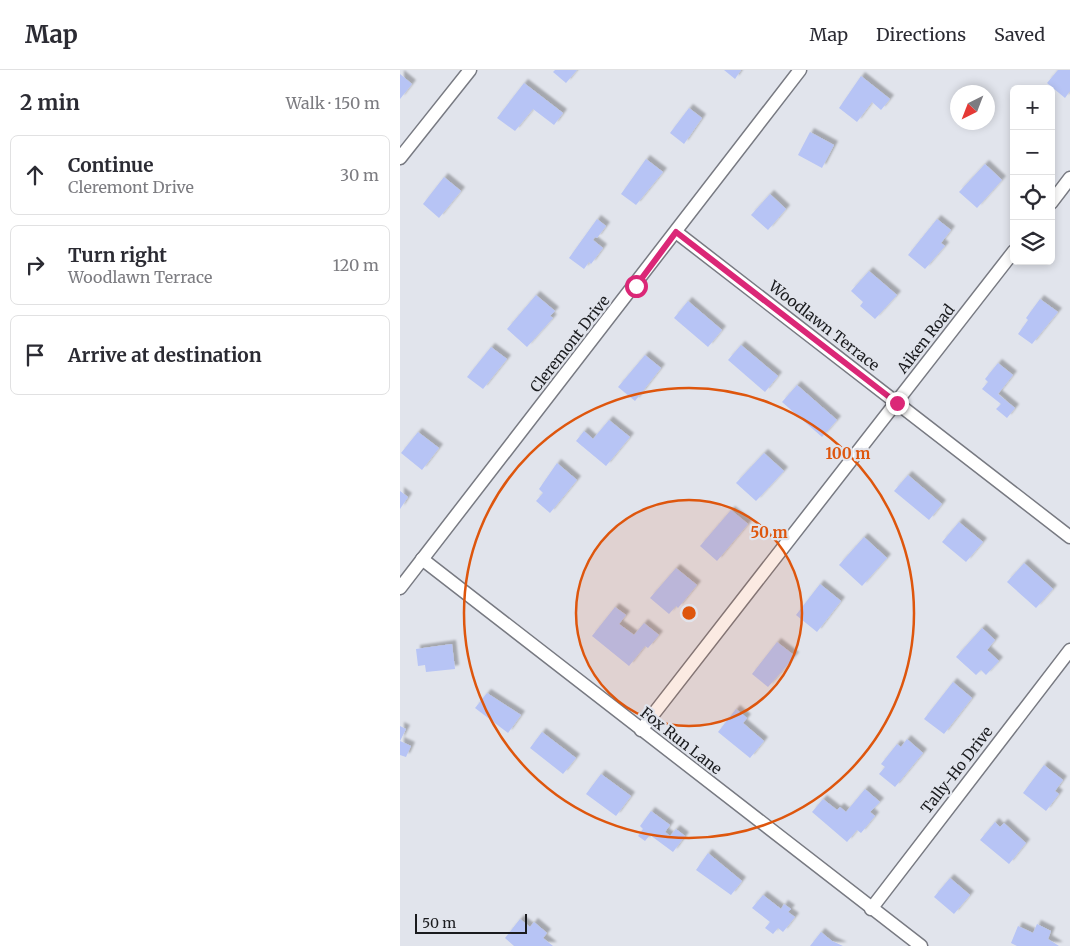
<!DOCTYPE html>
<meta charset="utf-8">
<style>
:root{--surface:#fff;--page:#f7f7f7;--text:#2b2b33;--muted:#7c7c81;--line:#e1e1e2}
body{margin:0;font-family:Merriweather,serif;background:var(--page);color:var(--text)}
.controls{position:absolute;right:15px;top:15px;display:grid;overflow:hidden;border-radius:8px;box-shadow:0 2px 8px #0003}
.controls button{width:45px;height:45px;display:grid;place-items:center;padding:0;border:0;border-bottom:1px solid var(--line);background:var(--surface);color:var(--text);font:25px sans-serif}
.compass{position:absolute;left:550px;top:15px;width:45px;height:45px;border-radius:50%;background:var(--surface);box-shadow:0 2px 8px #0003;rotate:222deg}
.scale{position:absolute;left:15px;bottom:12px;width:112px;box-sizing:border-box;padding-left:5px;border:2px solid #1a1b1e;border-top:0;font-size:14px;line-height:18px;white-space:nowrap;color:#1a1b1e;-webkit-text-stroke:4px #e1e4ec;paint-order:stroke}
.stop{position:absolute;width:15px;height:15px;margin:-11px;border:4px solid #db2777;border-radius:50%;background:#fff}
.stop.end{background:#db2777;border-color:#fff;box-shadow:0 1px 5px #0008}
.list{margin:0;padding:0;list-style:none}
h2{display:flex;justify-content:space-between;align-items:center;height:65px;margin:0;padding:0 20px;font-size:21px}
h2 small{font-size:16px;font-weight:400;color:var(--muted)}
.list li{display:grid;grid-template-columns:32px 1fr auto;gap:15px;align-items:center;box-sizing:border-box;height:80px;margin:0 10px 10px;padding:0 10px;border:1px solid var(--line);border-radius:8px}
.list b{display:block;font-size:19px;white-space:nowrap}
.list p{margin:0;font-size:16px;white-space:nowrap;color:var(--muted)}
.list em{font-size:16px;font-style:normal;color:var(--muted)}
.icon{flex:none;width:28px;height:28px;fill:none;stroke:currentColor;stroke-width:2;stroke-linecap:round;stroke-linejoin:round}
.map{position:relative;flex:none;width:670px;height:876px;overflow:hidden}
header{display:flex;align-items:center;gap:30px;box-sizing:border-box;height:70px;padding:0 25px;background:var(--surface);border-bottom:1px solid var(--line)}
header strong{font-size:24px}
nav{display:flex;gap:28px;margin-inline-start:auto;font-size:18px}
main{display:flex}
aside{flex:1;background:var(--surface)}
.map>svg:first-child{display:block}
.building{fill:#b7c4f5;filter:url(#shadow)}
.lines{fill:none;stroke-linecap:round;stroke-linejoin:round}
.street-casing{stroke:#787a82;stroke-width:15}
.street{stroke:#fff;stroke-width:12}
.route{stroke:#db2777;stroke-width:6}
.ring{fill:none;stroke:#de560d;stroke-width:2.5}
.labels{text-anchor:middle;stroke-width:4.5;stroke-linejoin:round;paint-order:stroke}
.street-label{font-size:15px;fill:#1a1b1e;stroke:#e1e4ec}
.centre{fill:#de560d;stroke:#e1e4ec;stroke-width:2.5}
.ring-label{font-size:15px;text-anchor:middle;font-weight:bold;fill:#de560d;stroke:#e1e4ec;stroke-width:4.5;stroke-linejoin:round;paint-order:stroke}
</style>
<header>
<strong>Map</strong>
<nav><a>Map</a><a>Directions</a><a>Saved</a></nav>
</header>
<main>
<aside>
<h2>2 min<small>Walk · 150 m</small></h2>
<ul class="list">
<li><svg class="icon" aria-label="ahead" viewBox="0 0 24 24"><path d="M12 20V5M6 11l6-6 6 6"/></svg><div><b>Continue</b><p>Cleremont Drive</p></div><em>30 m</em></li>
<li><svg class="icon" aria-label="right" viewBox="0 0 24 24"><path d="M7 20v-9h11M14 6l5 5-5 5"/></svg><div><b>Turn right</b><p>Woodlawn Terrace</p></div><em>120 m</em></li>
<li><svg class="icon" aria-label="arrive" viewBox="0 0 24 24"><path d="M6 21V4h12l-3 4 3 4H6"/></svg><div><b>Arrive at destination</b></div></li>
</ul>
</aside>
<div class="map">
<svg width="670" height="876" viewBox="0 0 670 876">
<defs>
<filter id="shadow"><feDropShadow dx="4" dy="-4" stdDeviation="1" flood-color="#0004"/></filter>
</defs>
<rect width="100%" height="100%" fill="#e1e4ec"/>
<g class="building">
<path d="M155,0h22l-11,13 -13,-11z"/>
<path d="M324,0h17l-6,9z"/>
<path d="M658,0h12v21l-5,7 -18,-15z"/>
<path d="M0,4l12,10 -12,15z"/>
<path d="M461,6l29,23 -9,11 -9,-8 -15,20 -18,-14z"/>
<path d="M124,13l39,30 -9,12 -21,-16 -18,22 -18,-13z"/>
<path d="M289,38l13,10 -18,26 -14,-11z"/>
<path d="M410,62l24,13 -12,23 -24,-13z"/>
<path d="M246,89l17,13 -27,33 -15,-11z"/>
<path d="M585,94l17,16 -25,28 -18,-16z"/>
<path d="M44,107l17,14 -22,27 -16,-14z"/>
<path d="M370,124l16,15 -18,21 -17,-15z"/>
<path d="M197,149l9,7 -9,12 -2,-1 -2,3 10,8 -12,16 -2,-2 -5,7 -15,-11z"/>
<path d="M537,149l14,11 -10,13 4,3 -20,23 -17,-14z"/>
<path d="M469,201l28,24 -22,24 -15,-13 3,-4 -12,-11z"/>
<path d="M136,225l19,16 -5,5 3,2 -26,29 -20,-18z"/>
<path d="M640,229l18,13 -26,32 -14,-10 10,-14 -2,-2z"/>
<path d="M288,231l34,29 -14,17 -34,-29z"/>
<path d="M341,275l37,31 -13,16 -37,-32z"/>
<path d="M91,277l16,12 -24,30 -16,-12z"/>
<path d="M245,285l16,13 -26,33 -17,-14z"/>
<path d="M598,293l15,12 -15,19 17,14 -8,10 -11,-9 5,-5 -19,-15 6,-7 -3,-3z"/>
<path d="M397,315l40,35 -15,17 -40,-35z"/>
<path d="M209,350l21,17 -24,29 -30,-25 8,-10 9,8z"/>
<path d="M18,362l21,16 -17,22 -21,-17z"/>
<path d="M364,383l20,18 -28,30 -20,-18z"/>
<path d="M157,393l20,17 -27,33 -14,-12 7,-8 -4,-4z"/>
<path d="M508,405l34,29 -13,16 -35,-29z"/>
<path d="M0,421l8,6 -8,12z"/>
<path d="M331,440l17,14 -31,37 -17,-15z"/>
<path d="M559,452l24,20 -17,20 -24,-20z"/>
<path d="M464,467l23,21 -25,28 -23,-21z"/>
<path d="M624,493l29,26 -17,19 -29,-26z"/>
<path d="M276,498l21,17 -19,23 -2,-2 -7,8 -19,-16z"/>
<path d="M420,514l21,17 -24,31 -21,-17z"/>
<path d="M215,537l11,8 -7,9 15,11 10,-12 15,12 -11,13 -3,-2 -16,20 -37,-30z"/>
<path d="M582,558l13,12 -8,10 12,11 -13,14 -5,-5 -5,5 -20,-18z"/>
<path d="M377,572l18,14 -27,31 -16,-13z"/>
<path d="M52,574l3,25 -29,3 -1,-7 -7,1 -2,-17z"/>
<path d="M553,612l19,16 -28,36 -20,-15z"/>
<path d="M87,623l34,22 -13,18 -33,-25z"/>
<path d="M336,639l11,9 -4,5 21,18 -14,17 -32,-26z"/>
<path d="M0,656l6,3 -6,12 11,5 -5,11 -6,-2z"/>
<path d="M142,662l34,26 -13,16 -33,-26z"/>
<path d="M507,669l16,14 -28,34 -16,-13 6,-7 -4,-3 16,-20 4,3z"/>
<path d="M644,695l19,15 -8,11 4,3 -13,17 -23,-18z"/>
<path d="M201,704l30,22 -15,20 -30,-22z"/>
<path d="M465,719l15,13 -10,10 5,4 -14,17 -4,-3 -10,12 -35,-30 11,-13 14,11 3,-3 6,5z"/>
<path d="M251,741l19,14 -5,7 5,4 6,-7 9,7 -12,16 -23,-17 -5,6 -7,-5 5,-7 -3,-3z"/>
<path d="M595,752l5,5 4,-4 22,20 -17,21 -29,-24z"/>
<path d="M308,783l34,28 -11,14 -35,-25z"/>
<path d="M550,808l20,17 -16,19 -20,-17z"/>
<path d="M363,825l18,14 3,-5 7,5 -3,3 7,5 -12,15 -5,-4 -5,6 -8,-6 5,-6 -18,-14z"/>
<path d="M120,849l10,8 4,-5 13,11 -4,5 10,8h-39l-9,-8z"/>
<path d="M637,854l14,7 -3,8 11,7h-42l-6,-3 7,-17 15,7z"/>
<path d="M421,862l11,9 11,5h-33z"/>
</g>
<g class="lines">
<defs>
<g id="street">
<path d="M0,88l70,-88"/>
<path d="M651,133l19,-25"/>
<path d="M276,162l394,305"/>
<path d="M22,489l499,387"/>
<path d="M0,518l400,-518"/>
<path d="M241,660l373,-479"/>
<path d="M471,839l199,-259"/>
</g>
</defs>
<use href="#street" class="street-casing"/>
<use href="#street" class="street"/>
</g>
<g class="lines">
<path class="route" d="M236,216l40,-54 221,171"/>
</g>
<circle cx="289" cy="543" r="113" fill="#de560d" fill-opacity=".12"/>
<g class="ring">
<circle cx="289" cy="543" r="113"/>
<circle cx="289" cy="543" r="225"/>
</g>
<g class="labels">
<g class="street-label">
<text transform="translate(424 256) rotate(38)" y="5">Woodlawn Terrace</text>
<text transform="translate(526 269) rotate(-52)" y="5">Aiken Road</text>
<text transform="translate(170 274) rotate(-52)" y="5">Cleremont Drive</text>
<text transform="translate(281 671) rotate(38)" y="5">Fox Run Lane</text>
<text transform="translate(557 700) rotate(-52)" y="5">Tally-Ho Drive</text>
</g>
</g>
<circle cx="289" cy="543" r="8" class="centre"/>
<g class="ring-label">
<text x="448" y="389">100 m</text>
<text x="369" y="468">50 m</text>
</g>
</svg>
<div class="controls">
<button>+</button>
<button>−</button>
<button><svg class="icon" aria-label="locate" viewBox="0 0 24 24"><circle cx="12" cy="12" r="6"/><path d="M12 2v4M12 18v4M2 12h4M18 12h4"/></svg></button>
<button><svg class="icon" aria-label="layers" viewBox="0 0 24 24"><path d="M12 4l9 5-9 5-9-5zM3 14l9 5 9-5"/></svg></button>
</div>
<svg class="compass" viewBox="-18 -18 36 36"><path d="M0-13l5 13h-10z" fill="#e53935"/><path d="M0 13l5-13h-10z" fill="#7c7c81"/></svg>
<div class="scale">50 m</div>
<div class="stop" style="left:236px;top:216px"></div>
<div class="stop end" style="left:497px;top:333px"></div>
</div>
</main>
